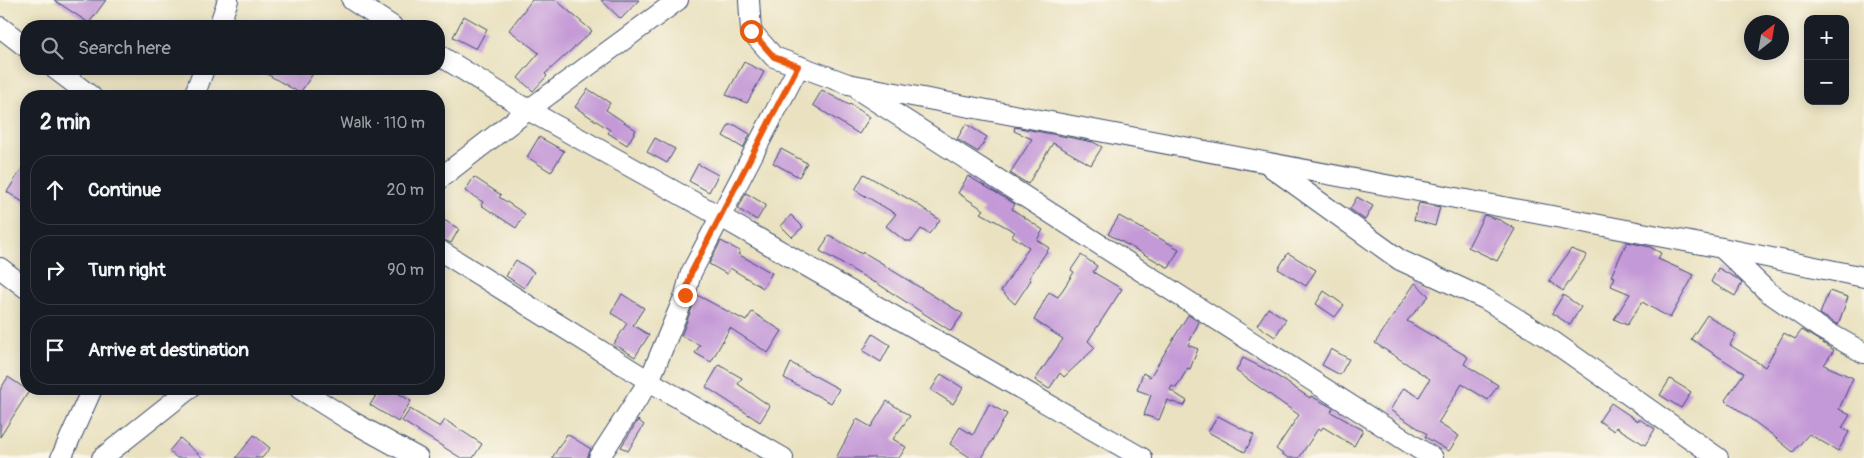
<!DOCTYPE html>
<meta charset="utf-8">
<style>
:root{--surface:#171b24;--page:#242831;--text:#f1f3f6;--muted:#9ea1a6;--line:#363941}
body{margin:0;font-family:Pangolin,sans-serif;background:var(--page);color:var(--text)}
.controls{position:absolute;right:15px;top:15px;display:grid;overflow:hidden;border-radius:10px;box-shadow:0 2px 12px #0003}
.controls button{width:45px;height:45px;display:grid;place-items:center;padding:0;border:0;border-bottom:1px solid var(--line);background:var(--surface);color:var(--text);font:25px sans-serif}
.compass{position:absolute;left:1744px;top:15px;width:45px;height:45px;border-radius:50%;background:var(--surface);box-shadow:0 2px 12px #0003;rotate:31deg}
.stop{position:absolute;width:15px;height:15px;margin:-11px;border:4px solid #ea580c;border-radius:50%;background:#fff}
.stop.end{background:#ea580c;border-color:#fff;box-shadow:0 1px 5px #0008}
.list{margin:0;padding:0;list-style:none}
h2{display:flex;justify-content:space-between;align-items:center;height:65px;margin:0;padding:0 20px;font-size:21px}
h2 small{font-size:16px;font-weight:400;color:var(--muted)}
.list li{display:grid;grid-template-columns:32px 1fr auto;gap:15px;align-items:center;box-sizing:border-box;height:70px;margin:0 10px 10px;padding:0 10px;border:1px solid var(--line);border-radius:20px}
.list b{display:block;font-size:19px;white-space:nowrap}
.list em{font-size:16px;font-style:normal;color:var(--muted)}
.icon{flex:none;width:28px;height:28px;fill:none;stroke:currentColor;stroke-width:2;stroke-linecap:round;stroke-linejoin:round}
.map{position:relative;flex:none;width:1864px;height:458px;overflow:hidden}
.search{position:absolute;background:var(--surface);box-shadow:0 2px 12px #0003;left:20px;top:20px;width:425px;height:55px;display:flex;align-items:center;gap:12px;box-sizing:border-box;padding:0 18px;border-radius:20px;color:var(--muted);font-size:19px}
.panel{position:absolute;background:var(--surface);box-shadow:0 2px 12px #0003;left:20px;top:90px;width:425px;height:305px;border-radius:20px}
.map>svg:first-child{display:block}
.building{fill:#c499d7}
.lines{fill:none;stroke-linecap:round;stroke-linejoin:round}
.minor-casing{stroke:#3a4a6d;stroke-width:22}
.minor{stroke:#fff;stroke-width:20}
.route{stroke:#ea580c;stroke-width:6}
</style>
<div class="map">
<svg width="1864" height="458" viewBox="0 0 1864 458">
<rect width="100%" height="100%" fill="#fbf7ec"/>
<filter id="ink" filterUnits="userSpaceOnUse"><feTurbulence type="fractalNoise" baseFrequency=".02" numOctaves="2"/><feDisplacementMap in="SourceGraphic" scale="10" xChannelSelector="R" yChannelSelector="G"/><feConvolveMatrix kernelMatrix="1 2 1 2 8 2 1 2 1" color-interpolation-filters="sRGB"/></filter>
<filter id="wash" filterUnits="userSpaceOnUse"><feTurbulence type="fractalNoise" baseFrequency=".0096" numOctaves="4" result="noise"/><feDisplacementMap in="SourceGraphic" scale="20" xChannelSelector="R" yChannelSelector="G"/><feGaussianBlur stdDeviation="1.12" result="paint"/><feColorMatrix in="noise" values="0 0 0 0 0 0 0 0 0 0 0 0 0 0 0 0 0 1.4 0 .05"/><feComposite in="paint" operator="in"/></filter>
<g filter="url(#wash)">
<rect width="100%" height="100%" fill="#e9e1bf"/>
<g id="blocks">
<g class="building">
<path d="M54,0h52l-17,23z"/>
<path d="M532,0h24l36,31 -47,43 2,2 -14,15 -15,-13 21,-25 -30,-23z"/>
<path d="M601,0h38l-18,19z"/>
<path d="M464,16l23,13 -11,20 -23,-12z"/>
<path d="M744,62l20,10 -17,31 -21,-8z"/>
<path d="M258,69h58l-16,24z"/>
<path d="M588,89l22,14 -4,7 30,20 -9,15 -19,-12 2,-3 -35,-23z"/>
<path d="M822,90l27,15 1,-1 20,13 -11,17 -46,-29z"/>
<path d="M966,124l21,13 -9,15 -21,-13z"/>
<path d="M729,125h6l15,9 -7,14 -20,-12z"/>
<path d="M1015,127l78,15 9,5 -11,18 -38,-22 -25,41 -18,-11 22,-34 -18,-8z"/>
<path d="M539,137l25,14 -13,21 -24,-15z"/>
<path d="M655,138l20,11 -8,14 -20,-11z"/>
<path d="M781,149l26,14 -8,14 -26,-14z"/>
<path d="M26,162v42l-19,-12z"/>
<path d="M698,164l20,11 -9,17 -20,-11z"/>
<path d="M864,174l50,28 26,18 -11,14 -8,-5 -9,12h-7l-19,-15 10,-12 -41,-24z"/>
<path d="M968,176l47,28 -3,5 31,21 -6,10 12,8 -20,30 2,2 -16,24 -14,-13 28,-44 -17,-11 3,-4 -34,-19 3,-3 -26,-17z"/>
<path d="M474,177l27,18 -2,2 26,17 -9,14 -35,-23 2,-3 -18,-11z"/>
<path d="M746,193l20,12 -9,15 -19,-11z"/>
<path d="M1357,197l16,9 -8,14 -15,-11z"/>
<path d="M1419,203l21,4 -5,19 -21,-6z"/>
<path d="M791,215l12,12 -11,10 -11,-11z"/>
<path d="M1484,215l16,5 15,9 -18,32 -29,-14z"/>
<path d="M1119,216l60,33 -10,19 -61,-34z"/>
<path d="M439,217l20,12 -8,14 -12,-5z"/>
<path d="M829,235l33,19 1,-2 22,13v1l78,48 -12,17 -76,-49v1l-55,-32z"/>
<path d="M721,241l19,10 -2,3 34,19 -9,15 -33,-20 -3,6 -18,-10z"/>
<path d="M1627,242l23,5 11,6 -3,6 36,16 -24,43 -28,-16 -15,23 -13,-6 16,-25 -19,-8 4,-9 -4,-1z"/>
<path d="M1571,249l16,6 -24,36 -14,-10z"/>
<path d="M1288,253l28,17 -10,16 -28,-17z"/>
<path d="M1081,255l16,11 -4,6 29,17 -34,52 7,7 -31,29 -4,-4 -11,16 -14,-9 28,-41 -29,-19 15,-28 9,5 16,-25 -3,-2z"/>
<path d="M516,260l18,12 -10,16 -18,-12z"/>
<path d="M1718,268l18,10 6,5 -7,13 -24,-14z"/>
<path d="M1415,283l14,13 -22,25 61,36 -4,7 34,21 -10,15 -26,-16 -24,39 21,13 -10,15 -24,-14 2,-3 -37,-24 14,-22 15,9 11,-18 -55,-36z"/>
<path d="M1324,291l20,14 -9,12 -19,-13z"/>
<path d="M1829,291l19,6 -10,28 -18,-11z"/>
<path d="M622,294l22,14 -11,17 16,10 -14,22 -21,-13 13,-21 -16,-10z"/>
<path d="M697,295l49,26 6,-9 30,19 -14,22 -38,-25 -19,34 -16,-9 5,-8 -19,-9z"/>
<path d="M1563,295l18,12 -11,18 -18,-12z"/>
<path d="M1268,308l18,11 -11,18 -18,-12z"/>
<path d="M1188,315l11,7 -11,23 10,4 -8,20 -2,-1 -12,20 -4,-2 -2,4 17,11 -3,5 -17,-6 -8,20 -15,-5 7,-20 -14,-5 6,-17 7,4z"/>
<path d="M1707,315l29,19 -6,11 35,22 19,-34 11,6 7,-9 32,20 -10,15 29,13 -14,31 11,6 -8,13 7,4 -11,19 -29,-17 -16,18 -22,-18 -46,-34 19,-27 -53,-34z"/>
<path d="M873,334l17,11 -9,17 -18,-11z"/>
<path d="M1331,349l18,10 -9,16 -18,-10z"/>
<path d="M1243,358l28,14 39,26 1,-2 22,12 -2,4 32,18 -9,16 -31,-19 -2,3 -3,-1 -19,29h-11l-12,-9 23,-34 -63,-44z"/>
<path d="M791,363l48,26 -8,14 -47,-25z"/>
<path d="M719,365l23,13 -4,6 32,22 -10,16 -54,-35z"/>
<path d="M941,374l22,14 -10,16 -22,-14z"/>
<path d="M8,377l21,14 -29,46v-47z"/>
<path d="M1670,379l21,13 -10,16 -21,-13z"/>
<path d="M380,389h11l20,12 -13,21 -28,-17z"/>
<path d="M887,401l23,15 -17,23 13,8 -7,11h-63l21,-39 14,8z"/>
<path d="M1611,403l27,18 1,-2 16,10 -10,16 -29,-18 -2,4 -15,-10z"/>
<path d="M989,404l18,10 -25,44h-11l-21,-14 10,-17 13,8z"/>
<path d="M410,409l30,18 5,-7 37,24 -9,14h-12l-59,-37z"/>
<path d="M1218,416l36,19 -9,17 -37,-20z"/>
<path d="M638,420l6,5 -16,26 -7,-4z"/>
<path d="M567,434l24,15 -4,9h-35z"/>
<path d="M254,435l16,13 -8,10h-26z"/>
<path d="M180,438l23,20h-26l-8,-7z"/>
</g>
</g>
</g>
<g filter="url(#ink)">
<use href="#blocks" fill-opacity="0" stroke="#3a4a6d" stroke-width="1"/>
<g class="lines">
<defs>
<g id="minor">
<path d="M352,0l40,26"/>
<path d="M749,0l2,31 23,26 74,27 874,164 142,29"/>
<path d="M219,26l9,-26"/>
<path d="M0,27l26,20"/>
<path d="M439,55l89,55 193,107 421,241"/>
<path d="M55,69l36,27"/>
<path d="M860,91l573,367"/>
<path d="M194,96l10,-27"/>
<path d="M1271,167l129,93 85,39 63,39 170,120"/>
<path d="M439,179l89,-69 150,-110"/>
<path d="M1722,248l46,44 52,36 44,25"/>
<path d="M439,250l210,131 134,77"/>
<path d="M0,268l26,20"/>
<path d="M300,389l49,31 69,38"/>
<path d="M61,458l31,-69"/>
<path d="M102,458l87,-69"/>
<path d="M599,458l50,-77 36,-86 6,-22 108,-207"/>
</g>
</defs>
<use href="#minor" class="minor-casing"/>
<use href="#minor" class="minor"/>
</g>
</g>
<g class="lines" filter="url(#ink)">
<path class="route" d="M685,295l6,-22 107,-207 -24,-9 -23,-26"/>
</g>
</svg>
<div class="controls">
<button>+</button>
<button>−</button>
</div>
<svg class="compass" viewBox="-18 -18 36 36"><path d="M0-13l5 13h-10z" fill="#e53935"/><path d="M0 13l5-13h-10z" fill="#9ea1a6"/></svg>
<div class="stop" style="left:751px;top:31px"></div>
<div class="stop end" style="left:685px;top:295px"></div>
<div class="search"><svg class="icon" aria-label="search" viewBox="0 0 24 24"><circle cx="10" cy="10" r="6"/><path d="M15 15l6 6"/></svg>Search here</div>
<section class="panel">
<h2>2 min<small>Walk · 110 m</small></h2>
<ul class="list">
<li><svg class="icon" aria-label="ahead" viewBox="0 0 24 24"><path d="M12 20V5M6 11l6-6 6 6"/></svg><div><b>Continue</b></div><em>20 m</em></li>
<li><svg class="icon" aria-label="right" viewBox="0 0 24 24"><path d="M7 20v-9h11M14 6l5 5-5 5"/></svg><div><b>Turn right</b></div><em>90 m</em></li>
<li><svg class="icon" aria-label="arrive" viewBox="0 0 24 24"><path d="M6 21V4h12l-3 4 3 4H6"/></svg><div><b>Arrive at destination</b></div></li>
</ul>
</section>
</div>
